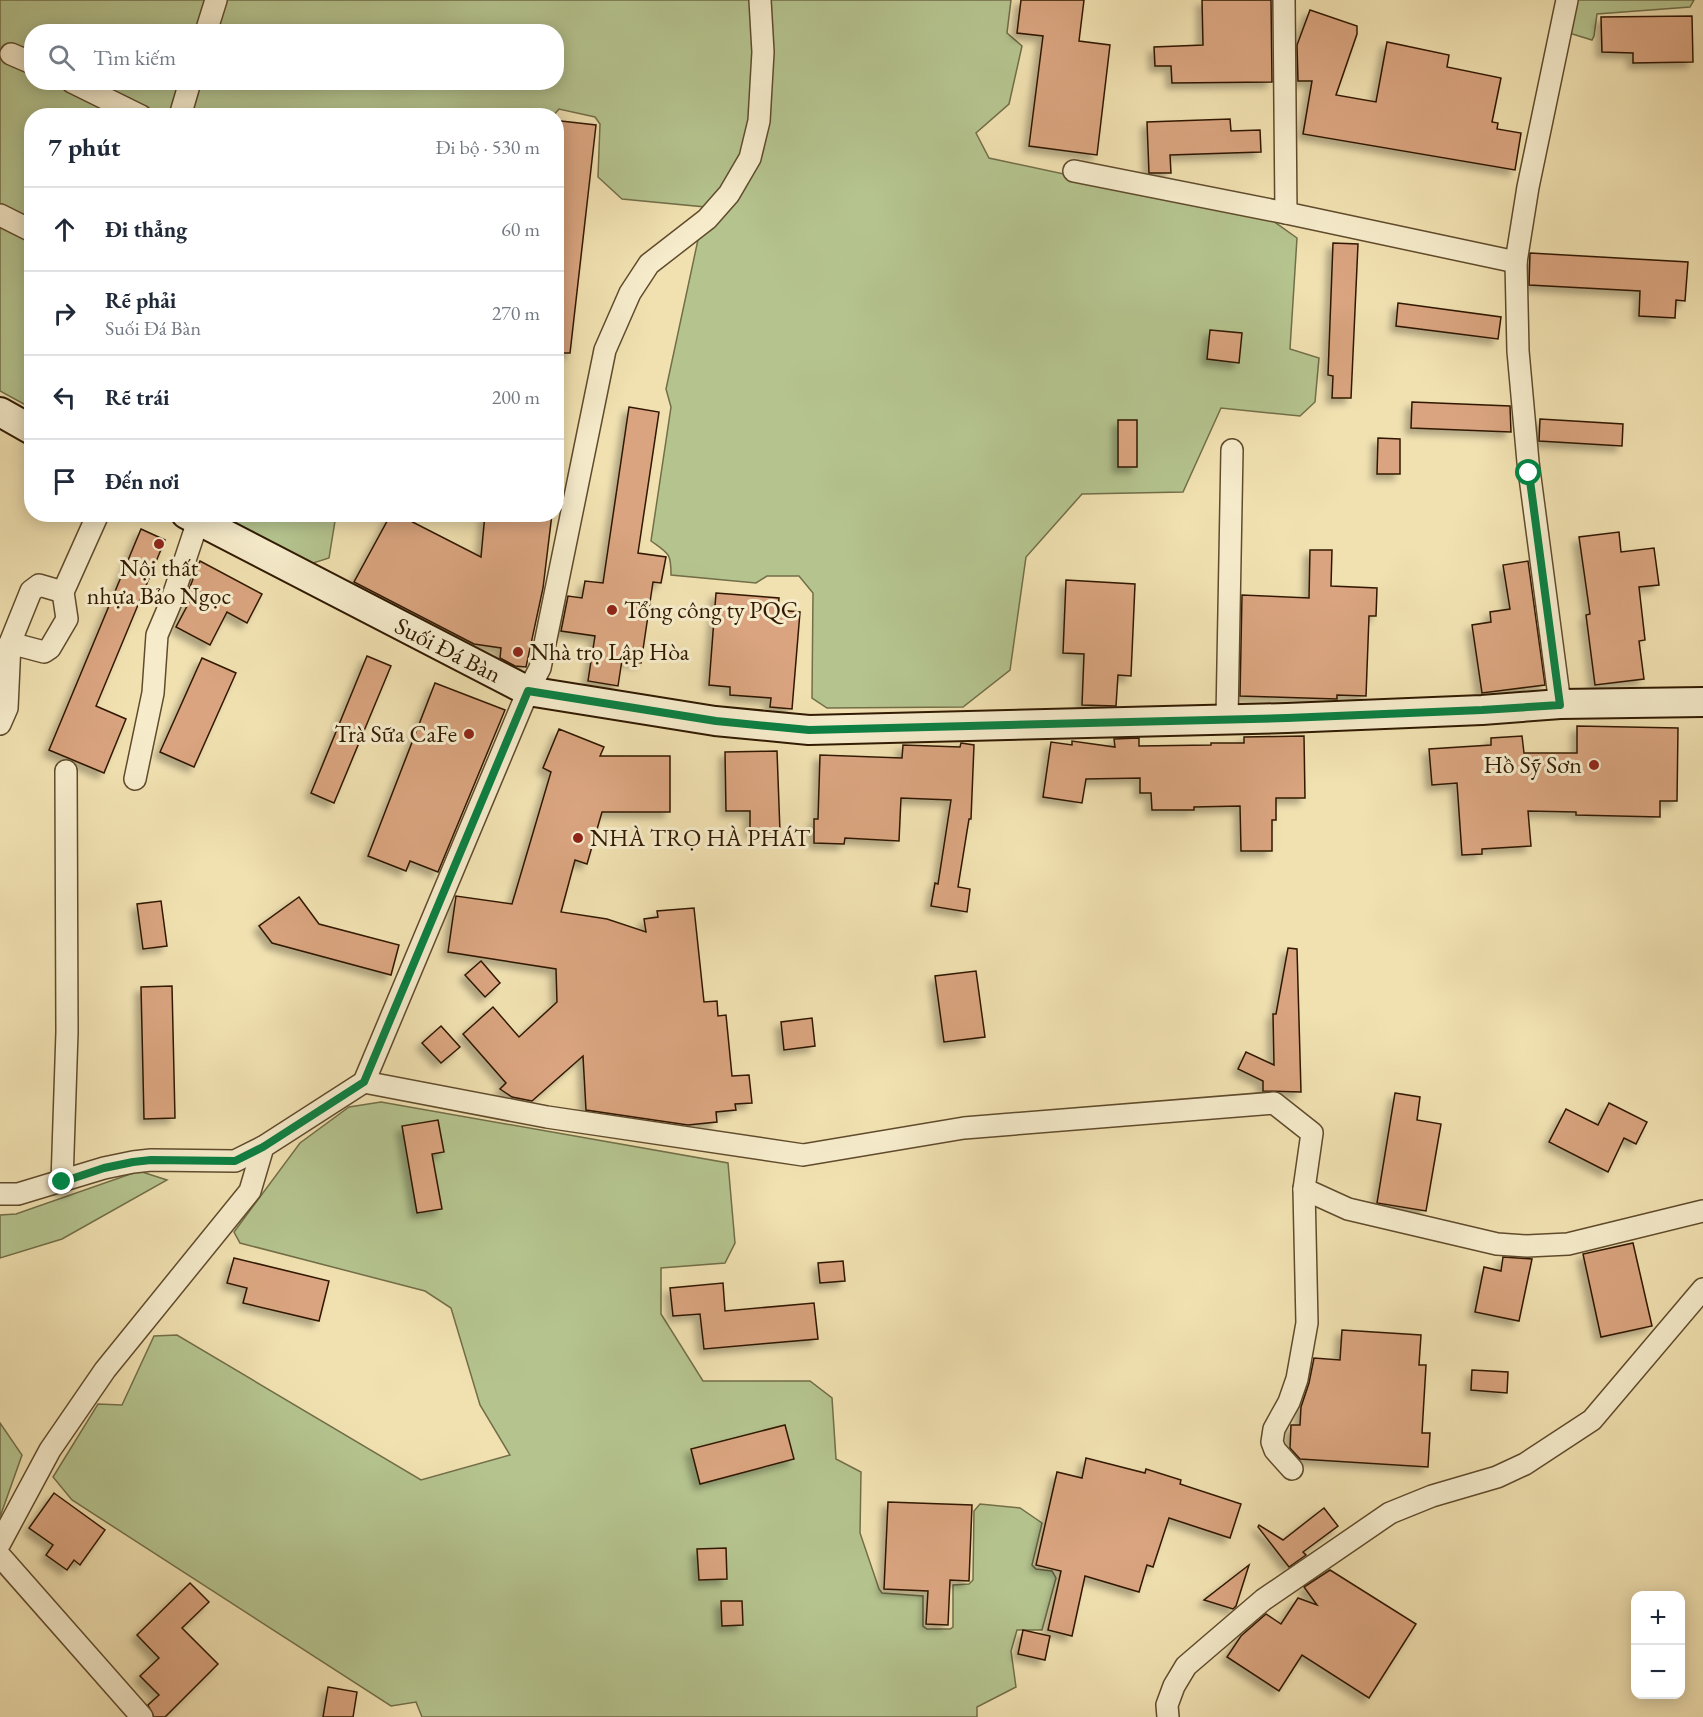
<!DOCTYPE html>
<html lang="vi">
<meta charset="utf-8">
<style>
:root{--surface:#fff;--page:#f2f2f3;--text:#1f2937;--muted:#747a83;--line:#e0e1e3}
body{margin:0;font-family:"EB Garamond",serif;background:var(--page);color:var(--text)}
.controls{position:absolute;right:18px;bottom:18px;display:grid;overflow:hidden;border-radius:12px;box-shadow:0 3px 15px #0003}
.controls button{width:54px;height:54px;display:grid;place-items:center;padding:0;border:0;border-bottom:2px solid var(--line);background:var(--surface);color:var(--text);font:30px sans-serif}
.stop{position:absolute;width:18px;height:18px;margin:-14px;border:4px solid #0b8043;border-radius:50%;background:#fff}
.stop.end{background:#0b8043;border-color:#fff;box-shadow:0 2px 6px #0008}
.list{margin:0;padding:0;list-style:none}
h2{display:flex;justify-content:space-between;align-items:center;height:78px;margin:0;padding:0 24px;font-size:26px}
h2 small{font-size:20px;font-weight:400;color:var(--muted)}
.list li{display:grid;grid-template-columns:39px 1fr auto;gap:18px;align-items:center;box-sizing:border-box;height:84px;padding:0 24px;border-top:2px solid var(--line)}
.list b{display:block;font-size:22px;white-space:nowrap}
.list p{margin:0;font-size:20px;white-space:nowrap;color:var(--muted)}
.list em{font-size:20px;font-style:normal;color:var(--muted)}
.icon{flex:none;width:33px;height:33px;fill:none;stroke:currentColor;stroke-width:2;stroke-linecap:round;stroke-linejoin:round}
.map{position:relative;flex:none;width:1703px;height:1717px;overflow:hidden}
.search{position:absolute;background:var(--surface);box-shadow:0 3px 15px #0003;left:24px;top:24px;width:540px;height:66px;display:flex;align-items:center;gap:15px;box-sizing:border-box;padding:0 21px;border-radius:24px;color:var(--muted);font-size:22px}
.panel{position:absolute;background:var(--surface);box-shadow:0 3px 15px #0003;left:24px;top:108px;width:540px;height:414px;border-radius:24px}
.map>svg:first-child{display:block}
.green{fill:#b5c48f;stroke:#726e48;stroke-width:1.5;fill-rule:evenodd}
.building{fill:#d9a47f;stroke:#301900;stroke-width:1.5;filter:url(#shadow)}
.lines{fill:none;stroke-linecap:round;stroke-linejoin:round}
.street-casing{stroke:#604b2c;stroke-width:24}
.secondary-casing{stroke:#301900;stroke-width:32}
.street{stroke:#f6eccc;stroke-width:21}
.secondary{stroke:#f6eccc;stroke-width:28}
.route{stroke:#0b8043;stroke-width:8}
.poi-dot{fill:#8f2418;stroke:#f6eccc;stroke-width:2}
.labels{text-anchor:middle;stroke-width:6;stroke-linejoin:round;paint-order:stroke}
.poi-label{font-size:24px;fill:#301900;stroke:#f6eccc;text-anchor:start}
.street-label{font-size:24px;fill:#301900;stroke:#f6eccc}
</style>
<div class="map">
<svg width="1703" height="1717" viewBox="0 0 1703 1717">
<defs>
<filter id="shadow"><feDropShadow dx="-5.5" dy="5.5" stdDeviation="3" flood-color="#0004"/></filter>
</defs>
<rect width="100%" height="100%" fill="#f1e1b1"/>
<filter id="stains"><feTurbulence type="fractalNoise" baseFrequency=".00333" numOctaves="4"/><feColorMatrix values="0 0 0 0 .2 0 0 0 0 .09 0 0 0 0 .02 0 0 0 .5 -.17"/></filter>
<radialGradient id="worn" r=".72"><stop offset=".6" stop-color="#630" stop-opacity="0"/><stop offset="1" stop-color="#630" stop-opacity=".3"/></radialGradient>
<g class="green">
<path d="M0,0h1011l-4,33 15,13 -13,58 -33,29 13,25 280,60 28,20 -7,111 29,9 -4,44 -15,14 -79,-8 -38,84 -101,2 -56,63 -16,113 -47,37 -136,1 -15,-10 1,-105 -14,-17h-32l-11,7 -85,-8c0,-22 -2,-21 -20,-34l20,-134 -5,-18 39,-182 -83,-8 -24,-22 2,-53 -5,-7 -36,-8 -6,7h-521l-1,292 -31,-17zM32,32h524v50h-524z"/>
<path d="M1573,0h121l-4,7 -93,7 -3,22 -2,4 -23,-7z"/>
<path d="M220,515h116l-7,43 -25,8z"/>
<path d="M381,1102l347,61 7,80 -10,20 -64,5v46l42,67h107l22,17 4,61 25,13 -1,61 19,56 3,4 41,3v30l4,3h23l3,-2v-42l16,-1 4,-4 1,-69 6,-7 40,4 22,15 -10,42 4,4 16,2 4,7 -14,52h-25l-6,21 5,36 -39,20v10h-555l-6,-15 -25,4 -319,-206 -19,-23 45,-73 24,1 32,-69 23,-1 244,145 89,-25 -30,-50 -29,-97 -26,-17 -185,-48 -6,-11 66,-89 49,-36z"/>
<path d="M139,1171l28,9 -105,59 -62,19v-43l16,-1z"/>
<path d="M0,1423l22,32 -22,62z"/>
</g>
<g class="building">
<path d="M1021,0h63l-5,41 31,4 -13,110 -68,-9 14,-110 -26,-3z"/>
<path d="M1202,0h69l1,82 -100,1 -1,-17h-16l-1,-19 49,-2z"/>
<path d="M1310,10l47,16v8l-21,61 40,7 11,-60 62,13 -2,12 54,11 -9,44 6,1 -1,6 24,4 -6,37 -212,-36 9,-53h-14l-1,-36z"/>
<path d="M1692,16l1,46 -60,1v-10l-31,-1 -1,-35z"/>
<path d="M1230,119l1,12 29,-1 1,22 -91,3 1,18h-22l-2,-51z"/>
<path d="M561,121l35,4 -26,228h-14v-196z"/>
<path d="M1333,243l25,1 -7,154h-19l1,-22 -5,-1z"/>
<path d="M1530,253l158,9 -3,39 -9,-1 -1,18 -36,-2 1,-25 -111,-6z"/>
<path d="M1398,303l103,14 -3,22 -102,-13z"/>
<path d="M1210,330l32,3 -3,30 -32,-4z"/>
<path d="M1412,402l98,4 1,26 -100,-4z"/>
<path d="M629,407l30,5 -21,141 28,4 -5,26 -8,-1 -12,81 -19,-3 -4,26 -30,-5 7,-45 -34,-5 7,-35 14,2 3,-17 18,2z"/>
<path d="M1540,419l83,5 -1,22 -83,-5z"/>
<rect x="1118" y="420" width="19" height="47"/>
<path d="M1378,438l22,1v35h-23z"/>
<path d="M391,514h6l84,43 4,-43h67l-9,74 -17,79 -11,-1 -15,-8 1,-10 -27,-4 -120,-62z"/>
<path d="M141,529l24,11 -69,166 30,13 -22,54 -55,-23z"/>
<path d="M1619,532l2,20 33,-4 5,37 -20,2 6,53 -6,1 5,38 -49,6 -9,-70 4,-1 -11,-77z"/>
<path d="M1310,550h22l-1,36 46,2 -1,28h-7l-3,80 -29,-1v4l-97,-3 2,-101 67,3z"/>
<path d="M200,561l62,33 -15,29 -20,-11 -17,33 -34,-18 17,-32 -5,-3z"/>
<path d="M1528,561l17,124 -63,8 -10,-68 19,-3 -1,-10 20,-3 -7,-44z"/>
<path d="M1066,580l69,4 -4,92 -13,-1 -2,31 -34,-1 2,-51 -21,-1z"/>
<path d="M716,593l63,5 -1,12 22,2 -8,97 -22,-2 1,-9 -41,-3v-8l-21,-2z"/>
<path d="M367,656l24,10 -57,137 -23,-10z"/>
<path d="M202,658l34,15 -42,94 -34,-15z"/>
<path d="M435,683l70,27 -67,162 -28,-11 -4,10 -38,-15z"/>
<path d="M1577,726l101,2 -1,73h-17v16l-84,-2v-3l-48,-1 3,35 -49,3v5l-20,1 -5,-72 -25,2 -3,-36 62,-4v-7l31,-2 2,17h53z"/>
<path d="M559,729l45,18 -4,9h70v56h-68l-15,52 -12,-4 -14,52 46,7 39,13 -2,-13 14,-2 -1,-6 37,-3 10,94 13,-1 1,15 8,-1 6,61 17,-1 3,28 -17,1 1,6 -20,2 1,10 -29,3 -102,-15 -3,-54 -51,45 -20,-4 -12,-8 6,-6 -43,-49 30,-27 26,30 38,-35 -1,-33 -108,-17 8,-56 56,8 39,-132 -8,-4z"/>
<path d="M1304,736l1,62h-29v22h-4v31h-31l-1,-45 -46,1v3h-42l-1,-17h-11v-15l-54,1 -4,24 -39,-6 8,-55 21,3v-4l43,6 -1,-8 25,-1v8l72,-1v-2h33v-6z"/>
<path d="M961,743l13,2 -3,74h-2l-11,68 12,2 -3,23 -36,-6 4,-23 3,1 13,-84 -50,-2 -2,43 -54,-3 -1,6 -30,-1v-24h4l2,-64 82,3 1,-13 57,2z"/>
<path d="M777,751l3,81h-30v-21h-24l-1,-59z"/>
<path d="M299,897l20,27 80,21 -8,30 -119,-32 -13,-17z"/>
<path d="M161,901l6,45 -24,3 -6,-45z"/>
<path d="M1288,948l9,1 4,143 -38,-1v-10l-25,-12 8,-17 28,13 -1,-51h3z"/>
<path d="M481,961l19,22 -15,14 -20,-22z"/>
<path d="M976,971l9,66 -41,5 -9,-66z"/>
<path d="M172,986l3,132 -31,1 -3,-132z"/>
<path d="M812,1018l3,28 -31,4 -3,-28z"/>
<path d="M441,1026l19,21 -19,16 -19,-20z"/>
<path d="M1395,1093l25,4 -3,23 24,4 -15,87 -49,-8z"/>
<path d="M1609,1103l38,19 -11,22 -12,-6 -16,34 -59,-30 17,-33 32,16z"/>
<path d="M438,1120l6,32 -12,2 10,55 -25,4 -15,-87z"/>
<path d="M1633,1243l19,83 -51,11 -18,-83z"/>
<path d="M1503,1257l29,2 -13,62 -44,-9 9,-45 17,4z"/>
<path d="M234,1258l95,23 -10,40 -76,-18 4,-15 -20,-5z"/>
<path d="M843,1261l2,20 -25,2 -2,-20z"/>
<path d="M723,1283l2,28 89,-8 4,36 -114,10 -4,-35 -27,2 -3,-28z"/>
<path d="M1342,1330l79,5 -2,30h7l-4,68h8l-2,34 -128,-8 -10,-11 1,-23h9l1,-18 8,-24 5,-25 26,2z"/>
<path d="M1472,1370l36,2 -1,21 -36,-3z"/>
<path d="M785,1425l9,34 -94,25 -9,-35z"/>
<path d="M1086,1458l59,15 1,-4 35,11 -1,4 61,20 -11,34 -61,-20 -16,49 -6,-2 -8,27 -54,-16 -13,60 -24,-6 13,-59 -25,-6 21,-93 25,6z"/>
<path d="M54,1493l51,37 -25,35 -6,-5 -7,10 -21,-15 7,-10 -24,-17z"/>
<path d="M888,1502l84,3 -3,76 -19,-1 -2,45 -22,-1 2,-33 -44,-2z"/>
<path d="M1324,1508l14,18 -35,26 3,3 -17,12 -31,-40 1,-2 24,15z"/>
<path d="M726,1548l1,31 -28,1 -2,-31z"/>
<path d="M1249,1565l-13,41 -3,3 -29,-9z"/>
<path d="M1330,1570l86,54 -47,74 -67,-43 -23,36 -52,-34 14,-21 25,-22 15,10 17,-26 19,7 -13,-18z"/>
<path d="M190,1583l19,19 -27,26 36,36 -53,53h-11l-6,-12 11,-10 -19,-19 19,-18 -22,-23z"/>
<path d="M721,1601h21l1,24 -21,1z"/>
<path d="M1023,1630l27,6 -5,24 -27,-6z"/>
<path d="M328,1687l29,5 -4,25h-30z"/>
</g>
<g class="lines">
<defs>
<g id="street">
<path d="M1284,0l2,213"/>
<path d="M206,32l10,-32"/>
<path d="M11,54l21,9"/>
<path d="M72,82l69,34"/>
<path d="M180,116l10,-34"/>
<path d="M1074,171l212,42 230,49"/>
<path d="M0,215l32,16"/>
<path d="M10,643l34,9 6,-4 17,-29 -4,-27 35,-78"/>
<path d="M1560,704l-32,-242 -10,-111 -2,-89 12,-75 39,-187"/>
<path d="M1227,718l5,-268"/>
<path d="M0,724l7,-16 3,-65 21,-52 8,-6 24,7"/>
<path d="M135,779l18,-86 4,-58 14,-33 27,-81"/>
<path d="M364,1082l183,35 256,38 161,-27 310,-25 38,30 -8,56 44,20 149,35 30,2 41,-2 135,-33"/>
<path d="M62,1182l5,-150 -1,-261"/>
<path d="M0,1194h18l86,-26 29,-6 18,-2 84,1 28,-14"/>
<path d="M1292,1469l-17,-19 -3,-8 2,-13 15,-27 8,-23 10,-56 -3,-134"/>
<path d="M0,1543l50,-93 55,-80 145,-179 13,-44 101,-65 164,-391 12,-23 65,-318 25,-57 19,-29 58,-45 22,-25 21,-36 9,-37 4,-69 -3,-52"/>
<path d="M0,1556l142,161"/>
<path d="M1168,1717l-1,-12 7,-19 12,-20 77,-66 127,-87 42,-17 65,-19 28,-13 67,-44 111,-131"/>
</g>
<g id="secondary">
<path d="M0,412l32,18"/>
<path d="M186,514l342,177 187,30 94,9 478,-12 195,-8 78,-6 143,-2"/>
</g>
</defs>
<use href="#street" class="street-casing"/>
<use href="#secondary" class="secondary-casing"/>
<use href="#street" class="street"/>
<use href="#secondary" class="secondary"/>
</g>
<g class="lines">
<path class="route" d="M62,1182l42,-14 29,-6 18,-2 84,1 28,-14 101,-65 164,-391 188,30 93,9 478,-12 195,-8 78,-5 -31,-232"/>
</g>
<g class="poi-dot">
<circle cx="159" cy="544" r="6"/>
<circle cx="612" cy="610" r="6"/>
<circle cx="518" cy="652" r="6"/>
<circle cx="469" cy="734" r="6"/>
<circle cx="1594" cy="765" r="6"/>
<circle cx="578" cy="838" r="6"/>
</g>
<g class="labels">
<g class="poi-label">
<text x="159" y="576" text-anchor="middle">Nội thất<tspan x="159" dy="28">nhựa Bảo Ngọc</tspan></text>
<text x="624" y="618">Tổng công ty PQC</text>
<text x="530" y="660">Nhà trọ Lập Hòa</text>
<text x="457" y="742" text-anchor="end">Trà Sữa CaFe</text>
<text x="1582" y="773" text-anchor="end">Hồ Sỹ Sơn</text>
<text x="590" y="846">NHÀ TRỌ HÀ PHÁT</text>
</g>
<g class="street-label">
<text transform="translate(448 650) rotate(27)" y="8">Suối Đá Bàn</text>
</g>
</g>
<rect width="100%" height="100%" filter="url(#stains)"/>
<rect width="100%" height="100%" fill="url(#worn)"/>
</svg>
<div class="controls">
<button>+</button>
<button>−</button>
</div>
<div class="stop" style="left:1529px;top:473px"></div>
<div class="stop end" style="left:62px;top:1182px"></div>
<div class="search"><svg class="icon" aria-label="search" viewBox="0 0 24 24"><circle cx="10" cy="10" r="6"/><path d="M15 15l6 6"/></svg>Tìm kiếm</div>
<section class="panel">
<h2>7 phút<small>Đi bộ · 530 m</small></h2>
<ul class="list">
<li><svg class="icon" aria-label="ahead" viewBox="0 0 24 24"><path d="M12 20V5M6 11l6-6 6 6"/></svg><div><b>Đi thẳng</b></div><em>60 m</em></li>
<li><svg class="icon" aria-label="right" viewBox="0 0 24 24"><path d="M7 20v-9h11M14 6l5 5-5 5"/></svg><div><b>Rẽ phải</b><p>Suối Đá Bàn</p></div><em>270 m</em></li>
<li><svg class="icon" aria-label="left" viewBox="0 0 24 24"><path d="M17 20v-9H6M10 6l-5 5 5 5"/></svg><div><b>Rẽ trái</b></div><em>200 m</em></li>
<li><svg class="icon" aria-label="arrive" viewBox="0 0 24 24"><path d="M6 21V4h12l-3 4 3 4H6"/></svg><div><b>Đến nơi</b></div></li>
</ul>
</section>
</div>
